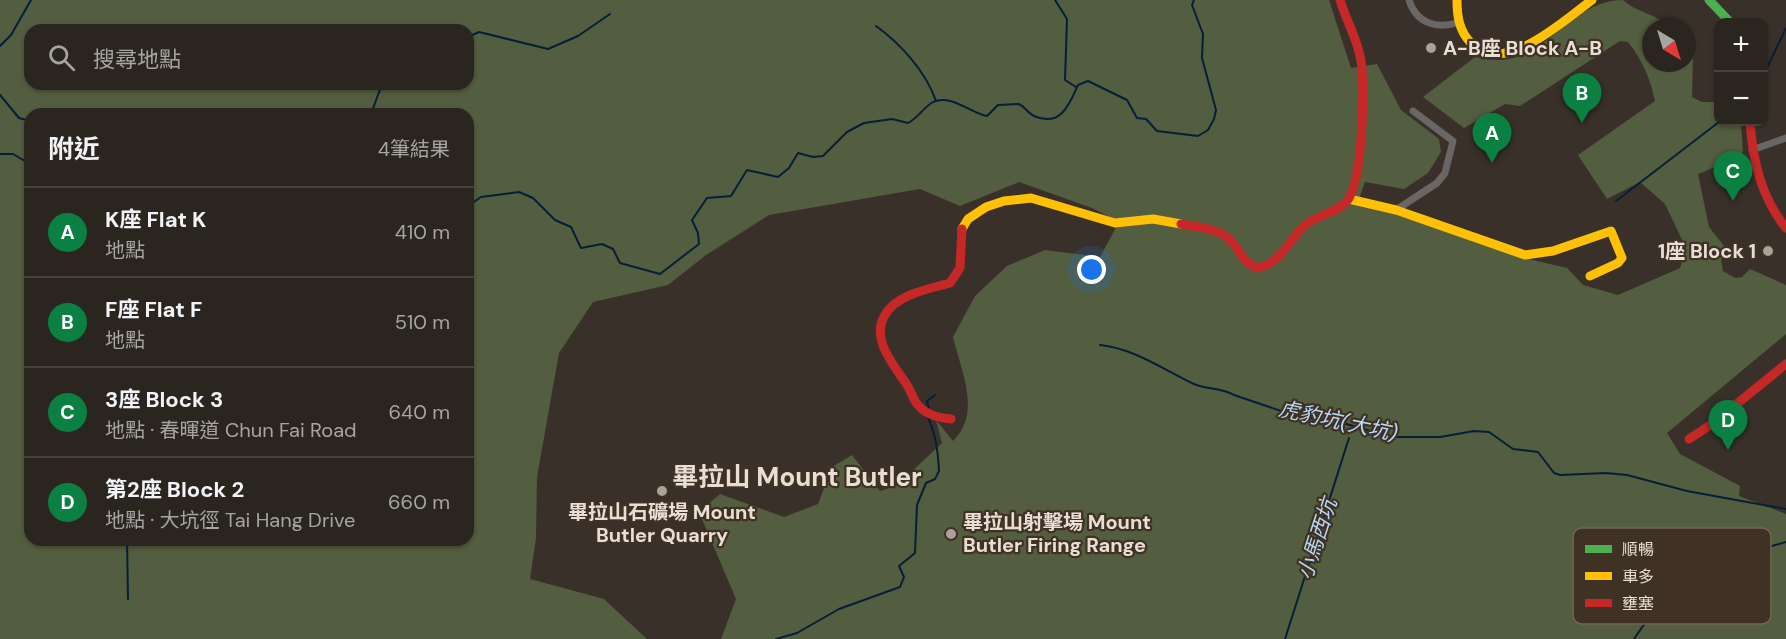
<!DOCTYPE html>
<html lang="zh-TW">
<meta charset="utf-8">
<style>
:root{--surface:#2b251f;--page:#37312c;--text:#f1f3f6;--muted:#a6a5a4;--line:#47423d;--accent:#0b8043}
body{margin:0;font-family:"DM Sans","Noto Sans TC",sans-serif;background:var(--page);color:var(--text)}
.controls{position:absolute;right:18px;top:18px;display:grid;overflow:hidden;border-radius:12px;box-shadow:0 2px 4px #0004}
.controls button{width:54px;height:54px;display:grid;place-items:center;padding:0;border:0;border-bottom:2px solid var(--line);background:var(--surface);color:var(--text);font:30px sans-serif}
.compass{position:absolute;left:1642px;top:18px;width:54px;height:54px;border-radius:50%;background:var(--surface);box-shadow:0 2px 4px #0004;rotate:142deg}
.you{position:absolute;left:1092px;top:270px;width:21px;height:21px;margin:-15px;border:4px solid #fff;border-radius:50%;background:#1a73e8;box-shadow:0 0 0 9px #1a73e833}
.badge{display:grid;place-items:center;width:39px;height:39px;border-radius:50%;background:var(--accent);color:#fff;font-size:20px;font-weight:700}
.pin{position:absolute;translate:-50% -50px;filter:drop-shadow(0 2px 3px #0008)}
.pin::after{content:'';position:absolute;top:32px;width:21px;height:18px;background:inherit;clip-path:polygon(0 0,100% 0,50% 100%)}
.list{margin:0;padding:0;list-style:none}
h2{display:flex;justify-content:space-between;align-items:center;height:78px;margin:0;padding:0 24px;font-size:26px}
h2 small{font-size:20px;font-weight:400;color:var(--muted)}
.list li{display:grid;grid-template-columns:39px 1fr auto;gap:18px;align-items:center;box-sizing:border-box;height:90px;padding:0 24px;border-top:2px solid var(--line)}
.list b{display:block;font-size:22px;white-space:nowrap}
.list p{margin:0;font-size:20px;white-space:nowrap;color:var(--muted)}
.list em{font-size:20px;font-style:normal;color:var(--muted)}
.icon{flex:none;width:33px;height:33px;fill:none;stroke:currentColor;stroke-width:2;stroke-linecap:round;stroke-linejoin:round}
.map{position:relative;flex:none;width:1786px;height:639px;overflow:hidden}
.search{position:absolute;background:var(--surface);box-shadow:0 2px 4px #0004;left:24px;top:24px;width:450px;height:66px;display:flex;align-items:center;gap:15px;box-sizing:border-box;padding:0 21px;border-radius:18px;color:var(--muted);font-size:22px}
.panel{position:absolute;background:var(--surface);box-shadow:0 2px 4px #0004;left:24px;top:108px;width:450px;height:438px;border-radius:18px}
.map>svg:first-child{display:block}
.green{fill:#535d3f;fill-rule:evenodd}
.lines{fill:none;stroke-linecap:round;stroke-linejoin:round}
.stream{stroke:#051f39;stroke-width:2}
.street{stroke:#686766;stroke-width:7}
.fast{stroke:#4caf50;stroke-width:9}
.slow{stroke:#ffc107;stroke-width:9}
.jam{stroke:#c62828;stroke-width:9}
.poi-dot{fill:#aba199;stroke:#3f3123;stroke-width:2}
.labels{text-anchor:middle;stroke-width:4.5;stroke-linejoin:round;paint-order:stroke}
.poi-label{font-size:20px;font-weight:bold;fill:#e8ded6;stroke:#3f3123;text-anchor:start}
.water-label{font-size:21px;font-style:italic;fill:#b7d7f9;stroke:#3f3123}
.district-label{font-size:26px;font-weight:bold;fill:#e8ded6;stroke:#3f3123}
.key{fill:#3f3123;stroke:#726559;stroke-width:1.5}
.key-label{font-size:16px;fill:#e8ded6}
</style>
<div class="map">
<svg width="1786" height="639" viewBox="0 0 1786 639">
<rect width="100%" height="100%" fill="#393129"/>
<path class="green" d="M0,0h1329l22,68 26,-4 24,46 38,29 2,13 -13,21 -24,16 -39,-7 -7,20 162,55 47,11 16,17 35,10 62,-27 6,-20 -21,-44 -25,-22 -33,17 -29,-44 77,-54c-5,-23 -12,-40 -27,-59l-8,-1 -100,65 -15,-2 -41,24 -41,-31 52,-40c69,19 89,-57 148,-57 14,13 32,13 47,27h-19v36h36v-19l6,12 -1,41 10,5h16v20h21l2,3 2,27 -11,8 -34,14 11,53 19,24 -7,9 2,11 12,7 7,-1 8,-8 36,16v49l-119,99 13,21 60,32 -1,10 47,18v125h-1065l15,-40 -37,-87 21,-18 64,23 34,-13 14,-37 20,-12 28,36 26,-8 3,-9 33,-31 -6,-23 17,21c29,-28 8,-70 0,-104l22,-41 32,-30 38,-16 55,7 19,-35 -27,-14 -73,-26 -59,24 -40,-17 -151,26 -63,40 -38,30 -75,17 -34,51 -22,124 -1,61 -6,41 74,20 43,40h-647zM30,30h438v54h-438zM30,114h438v426h-438z"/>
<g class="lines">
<g class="stream">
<path d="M1055,0l12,19 -2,61 11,7"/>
<path d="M876,26c25,18 50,46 60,75"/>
<path d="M468,37l11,-5 69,17 30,-13 32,-22"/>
<path d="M0,46l11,-11 20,-35"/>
<path d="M1764,74l22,-46"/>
<path d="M0,95l19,23 11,3"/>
<path d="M371,114l11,-30"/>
<path d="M0,154h13l17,10"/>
<path d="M1616,201l103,-79"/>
<path d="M468,206l13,-9 38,-5 14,6 22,22 16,7 10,21 21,-4 11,5 7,14 40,11 39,-30 -1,-11 -6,-13 15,-22 24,-2 16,-26 31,7 11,-9 9,-15 15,4 10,-1 24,-24 17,-9 28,-4 16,4c10,-5 16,-16 25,-21 18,-8 38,11 54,14l11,-11 21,-1c6,3 9,9 15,12 27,12 36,-13 44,-31l10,-4 39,19 10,18 9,1 11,12 41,5 10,-6 6,-11 2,-9 -14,-52 1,-24 -11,-29 2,-5"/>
<path d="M1100,345c33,3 64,25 94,39 14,6 27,3 40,11l65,22 37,4 55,16h49l34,-6 15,1 24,17 25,3 16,21 6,2 46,-2 21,2 60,16 99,18"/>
<path d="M929,409l-2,-8 8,-6"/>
<path d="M127,540l1,59"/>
<path d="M776,639l21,-6 42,-24 61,-22 4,-10 -5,-11 16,-13 2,-48 9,-22 9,-4 4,-8c-1,-19 -3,-37 -12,-56"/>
<path d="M1285,639l64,-201"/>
<path d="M1634,639l22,-32 42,-9 14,-6 14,-9 6,-8 15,-7 16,-13 5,-8 18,-5"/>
</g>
<g class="street">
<path d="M1409,0c7,23 27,29 48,23"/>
<path d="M1752,150l34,-12"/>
<path d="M1396,210l41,-27 8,-10 8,-32 -40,-30"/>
</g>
<path class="fast" d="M1709,0l21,22"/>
<g class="slow">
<path d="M1457,0c0,16 2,31 14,43 32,35 93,-23 121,-43"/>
<path d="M1349,199l47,11 129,45 28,-4 58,-20 11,27 -4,5 -28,13"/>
<path d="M962,229l6,-10 18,-12 18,-6 27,-3 84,25 38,-4 28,5"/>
</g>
<g class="jam">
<path d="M1750,122c3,39 11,75 36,106"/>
<path d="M1181,224c15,3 35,4 47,14 14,12 10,22 30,30 24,-6 30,-27 46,-42 13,-12 32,-12 43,-25 16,-19 18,-115 14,-140 -3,-21 -15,-41 -21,-61"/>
<path d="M951,419c-11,-1 -25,-4 -33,-14 -5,-5 -7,-14 -11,-20 -13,-20 -37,-46 -22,-70 12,-21 44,-26 65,-32l10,-15 2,-39"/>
<path d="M1689,439l23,-15 74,-60"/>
</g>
</g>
<g class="poi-dot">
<circle cx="1431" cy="48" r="6"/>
<circle cx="1768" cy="251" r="6"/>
<circle cx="662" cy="491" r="6"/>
<circle cx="951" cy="534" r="6"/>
</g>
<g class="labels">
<g class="poi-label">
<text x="1443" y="55">A-B座 Block A-B</text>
<text x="1756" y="258" text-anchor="end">1座 Block 1</text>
<text x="662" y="519" text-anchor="middle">畢拉山石礦場 Mount<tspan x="662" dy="23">Butler Quarry</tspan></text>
<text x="963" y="529">畢拉山射擊場 Mount<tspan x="963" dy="23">Butler Firing Range</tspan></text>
</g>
<g class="water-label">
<text transform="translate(1338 421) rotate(12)" y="7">虎豹坑(大坑)</text>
<text transform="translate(1317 539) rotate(-72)" y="7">小馬西坑</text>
</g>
<g class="district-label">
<text x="797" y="486">畢拉山 Mount Butler</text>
</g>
</g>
<rect x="1573" y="528" width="198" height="96" rx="9" class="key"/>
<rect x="1585" y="545" width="27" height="8" fill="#4caf50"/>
<rect x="1585" y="572" width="27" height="8" fill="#ffc107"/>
<rect x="1585" y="599" width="27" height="8" fill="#c62828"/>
<g class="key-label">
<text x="1622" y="555">順暢</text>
<text x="1622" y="582">車多</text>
<text x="1622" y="609">壅塞</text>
</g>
</svg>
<div class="controls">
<button>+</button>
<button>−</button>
</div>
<svg class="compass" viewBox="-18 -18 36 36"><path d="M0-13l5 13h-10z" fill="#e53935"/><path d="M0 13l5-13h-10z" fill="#a6a5a4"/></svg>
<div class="you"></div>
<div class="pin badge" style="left:1492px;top:163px">A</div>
<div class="pin badge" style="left:1582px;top:123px">B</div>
<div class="pin badge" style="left:1733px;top:201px">C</div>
<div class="pin badge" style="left:1728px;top:450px">D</div>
<div class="search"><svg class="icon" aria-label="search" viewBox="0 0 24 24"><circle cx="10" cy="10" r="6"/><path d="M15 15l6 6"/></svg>搜尋地點</div>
<section class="panel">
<h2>附近<small>4筆結果</small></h2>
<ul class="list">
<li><span class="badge">A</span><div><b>K座 Flat K</b><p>地點</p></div><em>410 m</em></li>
<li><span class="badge">B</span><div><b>F座 Flat F</b><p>地點</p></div><em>510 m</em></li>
<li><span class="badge">C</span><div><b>3座 Block 3</b><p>地點 · 春暉道 Chun Fai Road</p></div><em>640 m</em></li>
<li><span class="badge">D</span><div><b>第2座 Block 2</b><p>地點 · 大坑徑 Tai Hang Drive</p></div><em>660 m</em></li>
</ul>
</section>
</div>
